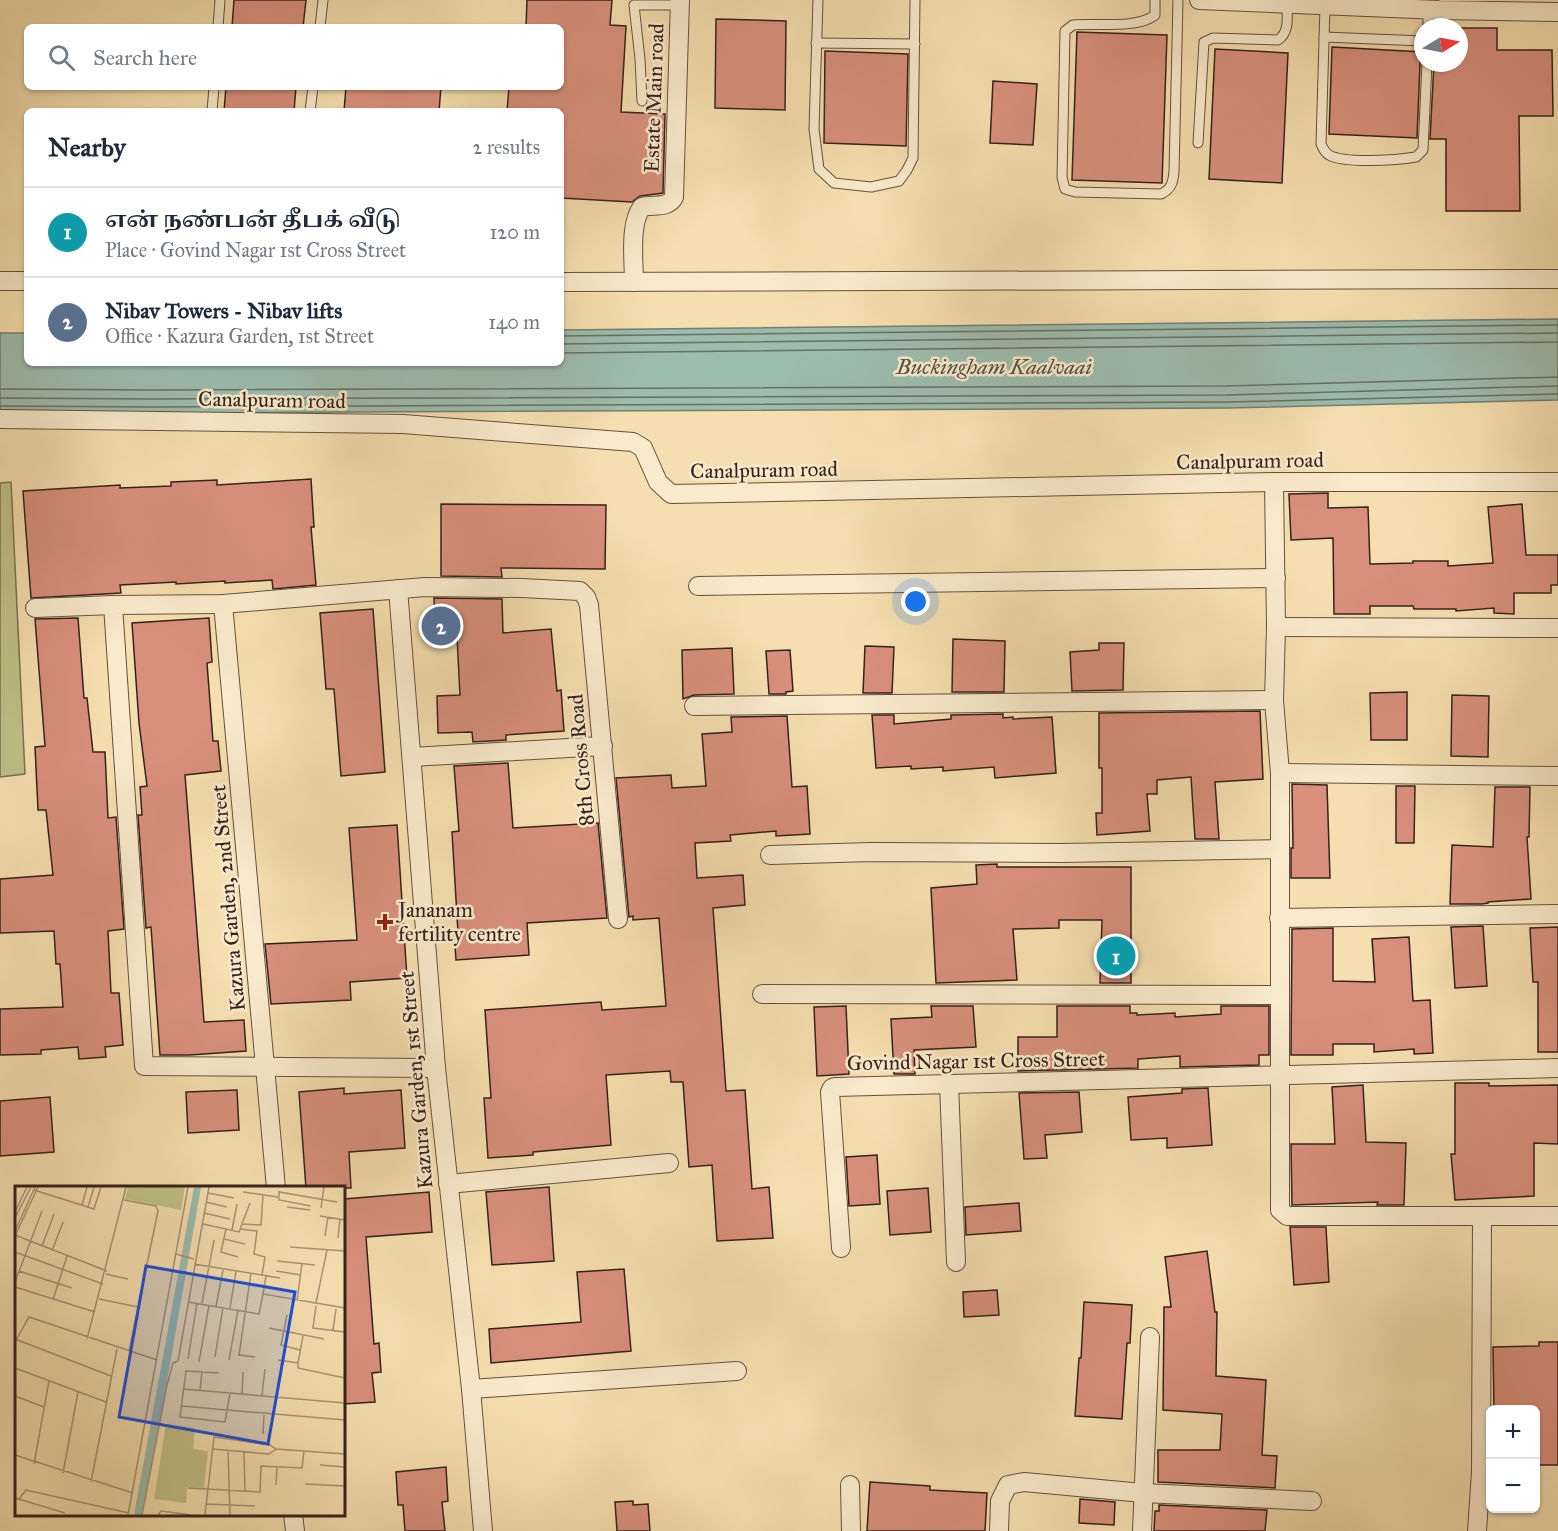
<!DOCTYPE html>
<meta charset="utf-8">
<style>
:root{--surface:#fff;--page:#f2f2f3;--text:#1f2937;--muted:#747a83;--line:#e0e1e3;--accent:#0f766e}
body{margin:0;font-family:"IM FELL Great Primer","Noto Serif Tamil",serif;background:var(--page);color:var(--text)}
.controls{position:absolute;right:18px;bottom:18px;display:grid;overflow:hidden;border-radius:9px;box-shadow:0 2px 4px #0004}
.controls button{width:54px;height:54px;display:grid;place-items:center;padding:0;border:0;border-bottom:2px solid var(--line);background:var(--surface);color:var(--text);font:30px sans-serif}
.compass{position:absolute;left:1414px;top:18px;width:54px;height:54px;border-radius:50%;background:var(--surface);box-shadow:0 2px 4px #0004;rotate:80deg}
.you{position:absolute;left:916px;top:602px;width:21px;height:21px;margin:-15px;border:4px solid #fff;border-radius:50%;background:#1a73e8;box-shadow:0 0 0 9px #1a73e833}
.badge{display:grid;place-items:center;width:39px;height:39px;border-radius:50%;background:var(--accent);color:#fff;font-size:20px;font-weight:700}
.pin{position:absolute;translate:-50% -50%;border:3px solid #fff;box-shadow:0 2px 6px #0006}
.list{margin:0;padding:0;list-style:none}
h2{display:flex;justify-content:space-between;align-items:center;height:78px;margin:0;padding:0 24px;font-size:26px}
h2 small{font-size:20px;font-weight:400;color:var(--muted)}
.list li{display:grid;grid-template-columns:39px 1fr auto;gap:18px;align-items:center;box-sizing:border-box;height:90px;padding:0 24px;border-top:2px solid var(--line)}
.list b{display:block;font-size:22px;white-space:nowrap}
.list p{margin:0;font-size:20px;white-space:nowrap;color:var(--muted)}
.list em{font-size:20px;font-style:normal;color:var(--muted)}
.icon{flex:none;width:33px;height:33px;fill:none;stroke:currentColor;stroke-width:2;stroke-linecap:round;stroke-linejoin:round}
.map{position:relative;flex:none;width:1558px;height:1531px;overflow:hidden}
.search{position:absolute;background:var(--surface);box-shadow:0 2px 4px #0004;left:24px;top:24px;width:540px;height:66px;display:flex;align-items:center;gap:15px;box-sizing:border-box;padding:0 21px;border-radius:9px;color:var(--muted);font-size:22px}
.panel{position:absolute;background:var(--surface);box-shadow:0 2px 4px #0004;left:24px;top:108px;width:540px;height:258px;border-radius:9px}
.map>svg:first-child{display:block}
.green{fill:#c0c088;stroke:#7a7152;stroke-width:1.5}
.water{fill:#9cbcad;stroke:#737e73;stroke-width:1.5}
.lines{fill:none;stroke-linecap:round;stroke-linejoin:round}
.shore{stroke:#686f64;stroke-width:1.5}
.building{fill:#d88f7c;stroke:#35221b;stroke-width:1.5}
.lane-casing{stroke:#655140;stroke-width:11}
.street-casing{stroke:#655140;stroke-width:20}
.lane{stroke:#f8eacb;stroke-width:9}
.street{stroke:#f8eacb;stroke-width:18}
.poi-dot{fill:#8f2418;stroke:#f8eacb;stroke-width:2}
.labels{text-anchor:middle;stroke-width:5;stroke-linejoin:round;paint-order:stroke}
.street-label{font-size:21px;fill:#35221b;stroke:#f8eacb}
.poi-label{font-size:21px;fill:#35221b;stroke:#f8eacb;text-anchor:start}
.water-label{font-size:22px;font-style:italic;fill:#545047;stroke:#f8eacb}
.inset-road{fill:none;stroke:#a89374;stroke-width:1.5}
.view{fill:#1d4ed8;fill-opacity:0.15;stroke:#1d4ed8;stroke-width:3}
.inset-edge{fill:none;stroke:#35221b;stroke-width:3}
</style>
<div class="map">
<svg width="1558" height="1531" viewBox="0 0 1558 1531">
<rect width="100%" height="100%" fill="#f5deaf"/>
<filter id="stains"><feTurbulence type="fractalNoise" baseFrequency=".00333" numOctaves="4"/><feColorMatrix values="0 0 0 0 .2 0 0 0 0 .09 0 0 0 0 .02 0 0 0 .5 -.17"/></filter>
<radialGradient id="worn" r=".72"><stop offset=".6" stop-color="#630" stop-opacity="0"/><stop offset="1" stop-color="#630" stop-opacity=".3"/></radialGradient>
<path class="green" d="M11,482l14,292 -25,3v-294z"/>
<path class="water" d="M1558,319v81l-331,8 -1074,5 -153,-1v-79h27v30h534v-33z"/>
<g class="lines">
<g class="shore">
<path d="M561,336l997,-11"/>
<path d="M561,344l997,-11"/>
<path d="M561,353l997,-11"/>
<path d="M0,389l153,1 1073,-4 332,-9"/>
<path d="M0,398l153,1 1074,-4 331,-9"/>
<path d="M0,406l153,1 1074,-5 331,-8"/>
</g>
</g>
<g class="building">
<path d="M234,0h72l-3,27h-71z"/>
<path d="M527,0h85l-2,25 16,1 -5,86 44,2 -2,79 -23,3 -8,6 -71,-4v-87h-54l2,-24h52v-60h-35z"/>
<path d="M716,19l70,2 -1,89 -70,-2z"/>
<path d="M1459,28h38v22h55l1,66h-34l1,95h-74v-72h-16l4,-76h25z"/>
<path d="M1077,32l90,3 -5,148 -90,-3z"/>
<path d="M1332,47l91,5 -3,11 -3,75 -88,-4z"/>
<path d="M1215,49l73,4 -6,130 -73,-4z"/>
<path d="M825,51l83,3 -2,92 -82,-3z"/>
<path d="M993,81l44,3 -4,61 -43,-2z"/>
<path d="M226,87h70l-2,24h-70z"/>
<path d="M346,87h95l-2,24h-95z"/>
<path d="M311,479l3,48h-3l5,58 -43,4 -1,-9 -47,3v-2l-49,3v-2l-56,3 1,8 -90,5 -8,-107 97,-6v3l51,-2v-4l46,-2v5z"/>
<path d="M1328,493v15l40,-1 2,57 43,-1v-2h35v5l45,-3 -5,-56 34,-3 4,51h32v30h-7v8h-37v21l-20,-1v-5l-38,3v-2h-42l-1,-3h-43v8h-36l-1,-76 -42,2 -2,-46z"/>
<path d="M441,504l165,1 -1,64 -104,-1 1,9 -61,-1z"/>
<path d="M434,598l68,1 1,34 48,-4 6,62 4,-1 3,41 -58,4v5l-33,2 -1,-10 -34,1 -1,-37 23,-1 -3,-58h-22z"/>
<path d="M373,609l12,163 -44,4 -7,-87h-8l-6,-76z"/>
<path d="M78,618l6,80h3l6,54h12l3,66 8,-1 8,112 -16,2 3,62h8l4,52 -18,2 1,10 -27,2 -1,-12 -37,3v4l-41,1v-46l63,-2 -3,-43h-4l-2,-33 -54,2v-54l53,-4 -7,-65h-8l-3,-63 10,-1 -10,-127z"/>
<path d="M209,618l3,44 -5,1 6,78h5l3,30 -36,4 19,247 40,-2 2,31 -56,4h-30l-9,-128 -5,1 -8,-113h4l-2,-28 7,-1 -8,-63 -7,-100z"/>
<path d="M953,639l52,2 -1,51h-52z"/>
<path d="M1099,643h25l-1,47 -51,1 -2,-39 29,-2z"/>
<path d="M865,646l29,1 -2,46h-29z"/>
<path d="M732,648l2,46 -40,1 -11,4 -1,-49z"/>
<path d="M790,650l3,41 -7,1v2h-17l-3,-43z"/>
<path d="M1407,692v48h-36l-1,-47z"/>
<path d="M1452,695l37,1 -1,61 -37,-1z"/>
<path d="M1260,711l3,68 -48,3 4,57h-24l-4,-62 -34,3v14h-10l3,37 -53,4 -1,-22h6v-45h-3v-55z"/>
<path d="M1003,714v4l10,-1v2l39,-2 4,56 -61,5 -1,-11 -51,4v-4l-32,2v-3l-35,2 -4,-53h22v9l57,-5v-4z"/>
<path d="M787,716l5,71 15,-1 3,48 -34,2v-5l-46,4 1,6 -36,2 2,35 46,-3 2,30 -32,3 13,183 19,-1 7,99 17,-2 4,51 -56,3 -5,-76 -23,2 -6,-85h-12l-1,-11 -64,4 5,70 -78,7v3l-45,3 -4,-60h7l-6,-88 116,-8 1,8 64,-4 -7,-88 -26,2v-4l-4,1 -13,-139 55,-3 1,13 34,-2 -4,-52 30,-2 -1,-15z"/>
<path d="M508,763l5,65 85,-5 9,95 -80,5 2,32 -73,5 -2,-27h4l-6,-101 7,-1 -5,-65z"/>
<path d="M1292,784l35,1 3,93h-39v-30h2z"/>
<path d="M1396,786h19l-1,57h-18z"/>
<path d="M1495,787h35l-1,50h-2l4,62 -43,3v1l-6,1h-32l2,-59 41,2z"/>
<path d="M397,825l10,153 -57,4 1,18 -80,4 -6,-60 92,-4 -8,-112z"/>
<path d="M997,864v3h134v116h-31l2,-63h-43v8l-46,1 4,51 -81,3 -5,-95 46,-4 -1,-19z"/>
<path d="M1483,926l4,60 -32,2 -4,-61z"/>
<path d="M1558,927v125h-20v-70h-5l-3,-54z"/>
<path d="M1333,928v53l42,1 -3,-43 37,-2 4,64 17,-1 3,53 -19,1v-5l-40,3v-8h-41v11h-42l1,-126z"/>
<path d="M846,1006l3,68 -32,2 -3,-69z"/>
<path d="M931,1006h42l3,41 -62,3 1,24h-21l-3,-55 41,-2z"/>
<path d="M1057,1006h73v7h7v2l38,-2v4l46,-3v-8h48v49h-10v10l-79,2v-11l-42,3v9l-120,3v-34h39z"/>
<path d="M1455,1083h34v3l69,-1v59l-24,-1v53l-79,4 -4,-46h4z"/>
<path d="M1363,1085l3,57 40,1 -2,62h-27l1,-3 -86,3 -1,-61h44l-3,-57z"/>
<path d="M344,1088v6l57,-4 4,58 -56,4 2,36h-45l-7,-96z"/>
<path d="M1208,1088l4,57 -45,3v-10l-36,2 -3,-43 54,-4v-4z"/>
<path d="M237,1090l2,40 -51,3 -2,-41z"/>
<path d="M1079,1092l3,40 -37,3 2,23 -23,1 -5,-66z"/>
<path d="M50,1097l4,55 -54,4v-55z"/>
<path d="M877,1155l3,49 -31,2 -3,-49z"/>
<path d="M549,1187l5,74 -62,4 -6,-73z"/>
<path d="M928,1188l3,44 -41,3 -3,-44z"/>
<path d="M429,1192l3,40 -66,5 8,107 5,-1 2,29 -9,1 3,29 -31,2v-205z"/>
<path d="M1019,1203l2,28 -55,4 -1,-28z"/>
<path d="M1290,1227h36l3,55 -35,3z"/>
<path d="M1207,1251l8,61h2l-1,64 50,4 -4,75 15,1 -2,32 -117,-6v-32h62l2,-36 -59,-4 1,-103h7l-6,-50z"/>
<path d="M624,1269l7,82 -140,12 -2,-34 92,-7 -4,-50z"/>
<path d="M997,1290l2,25 -35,2 -1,-25z"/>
<path d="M1084,1302l48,3 -2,38h-3l-5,76 -47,-3 4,-58h2z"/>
<path d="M1539,1342h19v123h-22v-55h-42l-1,-63 46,-1z"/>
<path d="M446,1467l2,34 -6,1 3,29h-40l-2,-26h-5l-2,-33z"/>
<path d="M870,1482l60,4v4l57,3 -2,38h-118z"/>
<path d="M1080,1499l35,3 -1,23 -35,-2z"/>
<path d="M633,1501v4l15,-1 2,27h-33l-2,-29z"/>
<path d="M1159,1505l108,5 -2,21h-111l1,-20h4z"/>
</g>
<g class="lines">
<defs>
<g id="lane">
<path d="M818,0l-4,129 5,40 15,14 37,4 28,-6 8,-11 6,-12 2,-158"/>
<path d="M1155,0v15c-17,14 -60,8 -82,10l-8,6 -3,146 3,12 10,3 86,2c10,-5 12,-11 13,-22l4,-172"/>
<path d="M1325,6l-4,138c2,4 3,8 8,11 16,9 69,5 87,2l7,-7 4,-87"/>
<path d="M218,27l2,-27"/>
<path d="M320,27l3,-27"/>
<path d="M1428,27v-17"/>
<path d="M1324,37l99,4"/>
<path d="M816,43l99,1"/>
<path d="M642,101l-2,-42 -6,-54h46"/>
<path d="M212,111l2,-24"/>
<path d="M310,111l3,-24"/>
<path d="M1198,143l6,-101 9,-4 65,2c12,-8 9,-24 9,-36"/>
</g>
<g id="street">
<path d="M1199,0l240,10 119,2"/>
<path d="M0,281h27"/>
<path d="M561,282l997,-3"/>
<path d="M634,282c0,-20 -5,-59 8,-75 11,-3 26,2 32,-10l6,-197"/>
<path d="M0,419l403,5 230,18 10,6 15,34 13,12 603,-12h284"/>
<path d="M1274,482l2,145 -2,73 6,73v437l7,6h195"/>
<path d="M698,586l578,-8"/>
<path d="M398,589l38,479 35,321 12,142"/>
<path d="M223,604l53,584"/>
<path d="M35,608l78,-3"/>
<path d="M1276,627l282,1"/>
<path d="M694,706l580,-6"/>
<path d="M412,757l191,-11"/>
<path d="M1280,773l278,3"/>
<path d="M770,855l101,-3 191,1 217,-4"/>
<path d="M1279,918l279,-4"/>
<path d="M762,994l517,1"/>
<path d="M436,1068l-292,-2 -31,-461 110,-1 202,-17 97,1 58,3 6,6 3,8 29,314"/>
<path d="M949,1084l7,178"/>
<path d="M448,1184l221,-21"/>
<path d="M841,1248l-11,-156 2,-4 3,-1 723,-19"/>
<path d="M471,1389l266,-18"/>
<path d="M850,1485l1,46"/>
<path d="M293,1514l2,17"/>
<path d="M999,1531l1,-30 8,-16 16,-3 119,11 169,8"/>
<path d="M1142,1531l8,-194"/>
<path d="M1477,1531l4,-59 1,-256h76"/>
</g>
</defs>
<use href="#lane" class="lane-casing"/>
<use href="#street" class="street-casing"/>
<use href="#lane" class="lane"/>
<use href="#street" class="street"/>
</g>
<path class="poi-dot" d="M382 913h6v6h6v6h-6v6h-6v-6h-6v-6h6z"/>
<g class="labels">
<g class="street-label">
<text transform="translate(654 98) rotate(-88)" y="7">Estate Main road</text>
<text transform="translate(272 400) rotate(1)" y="7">Canalpuram road</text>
<text transform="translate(1250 461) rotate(-1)" y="7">Canalpuram road</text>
<text transform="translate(764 470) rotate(-1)" y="7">Canalpuram road</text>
<text transform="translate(581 760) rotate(-95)" y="7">8th Cross Road</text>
<text transform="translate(228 898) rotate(-95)" y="7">Kazura Garden, 2nd Street</text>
<text transform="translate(976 1061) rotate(-1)" y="7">Govind Nagar 1st Cross Street</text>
<text transform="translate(416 1080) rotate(-95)" y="7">Kazura Garden, 1st Street</text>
</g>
<g class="poi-label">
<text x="398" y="917">Jananam<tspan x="398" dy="24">fertility centre</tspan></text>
</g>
<g class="water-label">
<text x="994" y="374">Buckingham Kaalvaai</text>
</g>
</g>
<g transform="translate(15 1186)">
<rect width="330" height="330" fill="#f5deaf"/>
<path d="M113,1h57l-4,23 -56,-11zM151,238l29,4 -2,21 15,2 -4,37 -17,-1 -1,16 -32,-4z" fill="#c0c088"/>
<path d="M179,1h7l-39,223 -20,105h-8z" fill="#9cbcad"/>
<path class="inset-road" d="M19,4l60,19 7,-22M228,6l35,5M193,7l26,5M109,14l32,6 2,5 -29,140M191,16l21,5M67,19l5,-18M296,20l-32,-6v-8l58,10M73,21l6,-20M272,21l23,3M306,22l3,-21M0,26l12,-25M189,27l26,6M305,30l25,4M0,32l16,-31M188,38l36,8 11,-29M227,38l19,1 2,-31M211,43l-5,23 17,5M225,43l17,2 -3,23 11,3 -3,18M217,44l5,-26M0,45l20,-44M0,49l92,36M0,50l23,-49M310,50l3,-19M323,52l2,-19M209,53l21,5M27,60l12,-32M275,61l55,4M37,65l11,-29M0,66l88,32M161,68l18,5M262,75l38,4M179,78l86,14M4,85l53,17M261,85l25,4M236,87l-12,82 16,2M91,88l22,5M251,90l-3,18 82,14M0,96l27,-71M0,101l80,25M84,113l39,8M38,114l14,-44M282,115l5,-38M173,116l71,12 4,-20M187,117l12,-63M301,117l11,-53M201,120l7,-36M301,120l-3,22 32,4M215,122l6,-37M272,129l-6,30 19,5M254,142l55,11M318,144l3,-21M0,153l96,37M72,153l39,-152M0,156l14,-25 128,43M200,171l8,-50M173,173l9,-56M214,174l9,-50M263,174l20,3 5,-27M184,176l10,-57M283,177v5l47,10M0,182l91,34M204,187l-33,-2 -6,46 45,5 5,-29M168,203l162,14M185,204l2,-19M227,208l1,-22M247,209l3,-26M0,210l29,11M166,220l164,14M248,248l1,-19M197,263l57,5 7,-5 69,5M213,264l2,65M229,266l1,40M0,269l118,38M19,278l15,-83M305,279l25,2M48,287l15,-81M76,296l26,-133M290,298l40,2M261,299l1,-18M173,302l72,4 1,-26 41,2 2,-17M0,312l50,15M4,313l7,-9 103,23M191,318l49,2M113,329l60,-328M127,329l25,-130 6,-22 5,-2 31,-174M143,329l3,-4 30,4M190,329l9,-78 56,8 6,4"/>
<path class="view" d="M131,80l149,26 -27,152 -149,-27z"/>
<rect width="330" height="330" class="inset-edge"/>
</g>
<rect width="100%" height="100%" filter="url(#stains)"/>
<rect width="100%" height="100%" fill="url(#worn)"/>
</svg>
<div class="controls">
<button>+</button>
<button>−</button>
</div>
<svg class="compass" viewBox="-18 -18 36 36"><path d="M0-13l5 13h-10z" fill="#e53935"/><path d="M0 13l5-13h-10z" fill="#747a83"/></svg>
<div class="you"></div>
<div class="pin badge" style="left:1116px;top:956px;background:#0f9aa8">1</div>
<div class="pin badge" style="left:441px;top:626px;background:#5c6f8a">2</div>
<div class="search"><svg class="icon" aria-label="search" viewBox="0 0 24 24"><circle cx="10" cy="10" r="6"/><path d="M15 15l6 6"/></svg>Search here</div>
<section class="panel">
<h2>Nearby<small>2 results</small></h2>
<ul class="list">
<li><span class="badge" style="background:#0f9aa8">1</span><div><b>என் நண்பன் தீபக் வீடு</b><p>Place · Govind Nagar 1st Cross Street</p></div><em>120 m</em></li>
<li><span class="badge" style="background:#5c6f8a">2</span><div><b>Nibav Towers - Nibav lifts</b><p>Office · Kazura Garden, 1st Street</p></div><em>140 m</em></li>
</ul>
</section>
</div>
